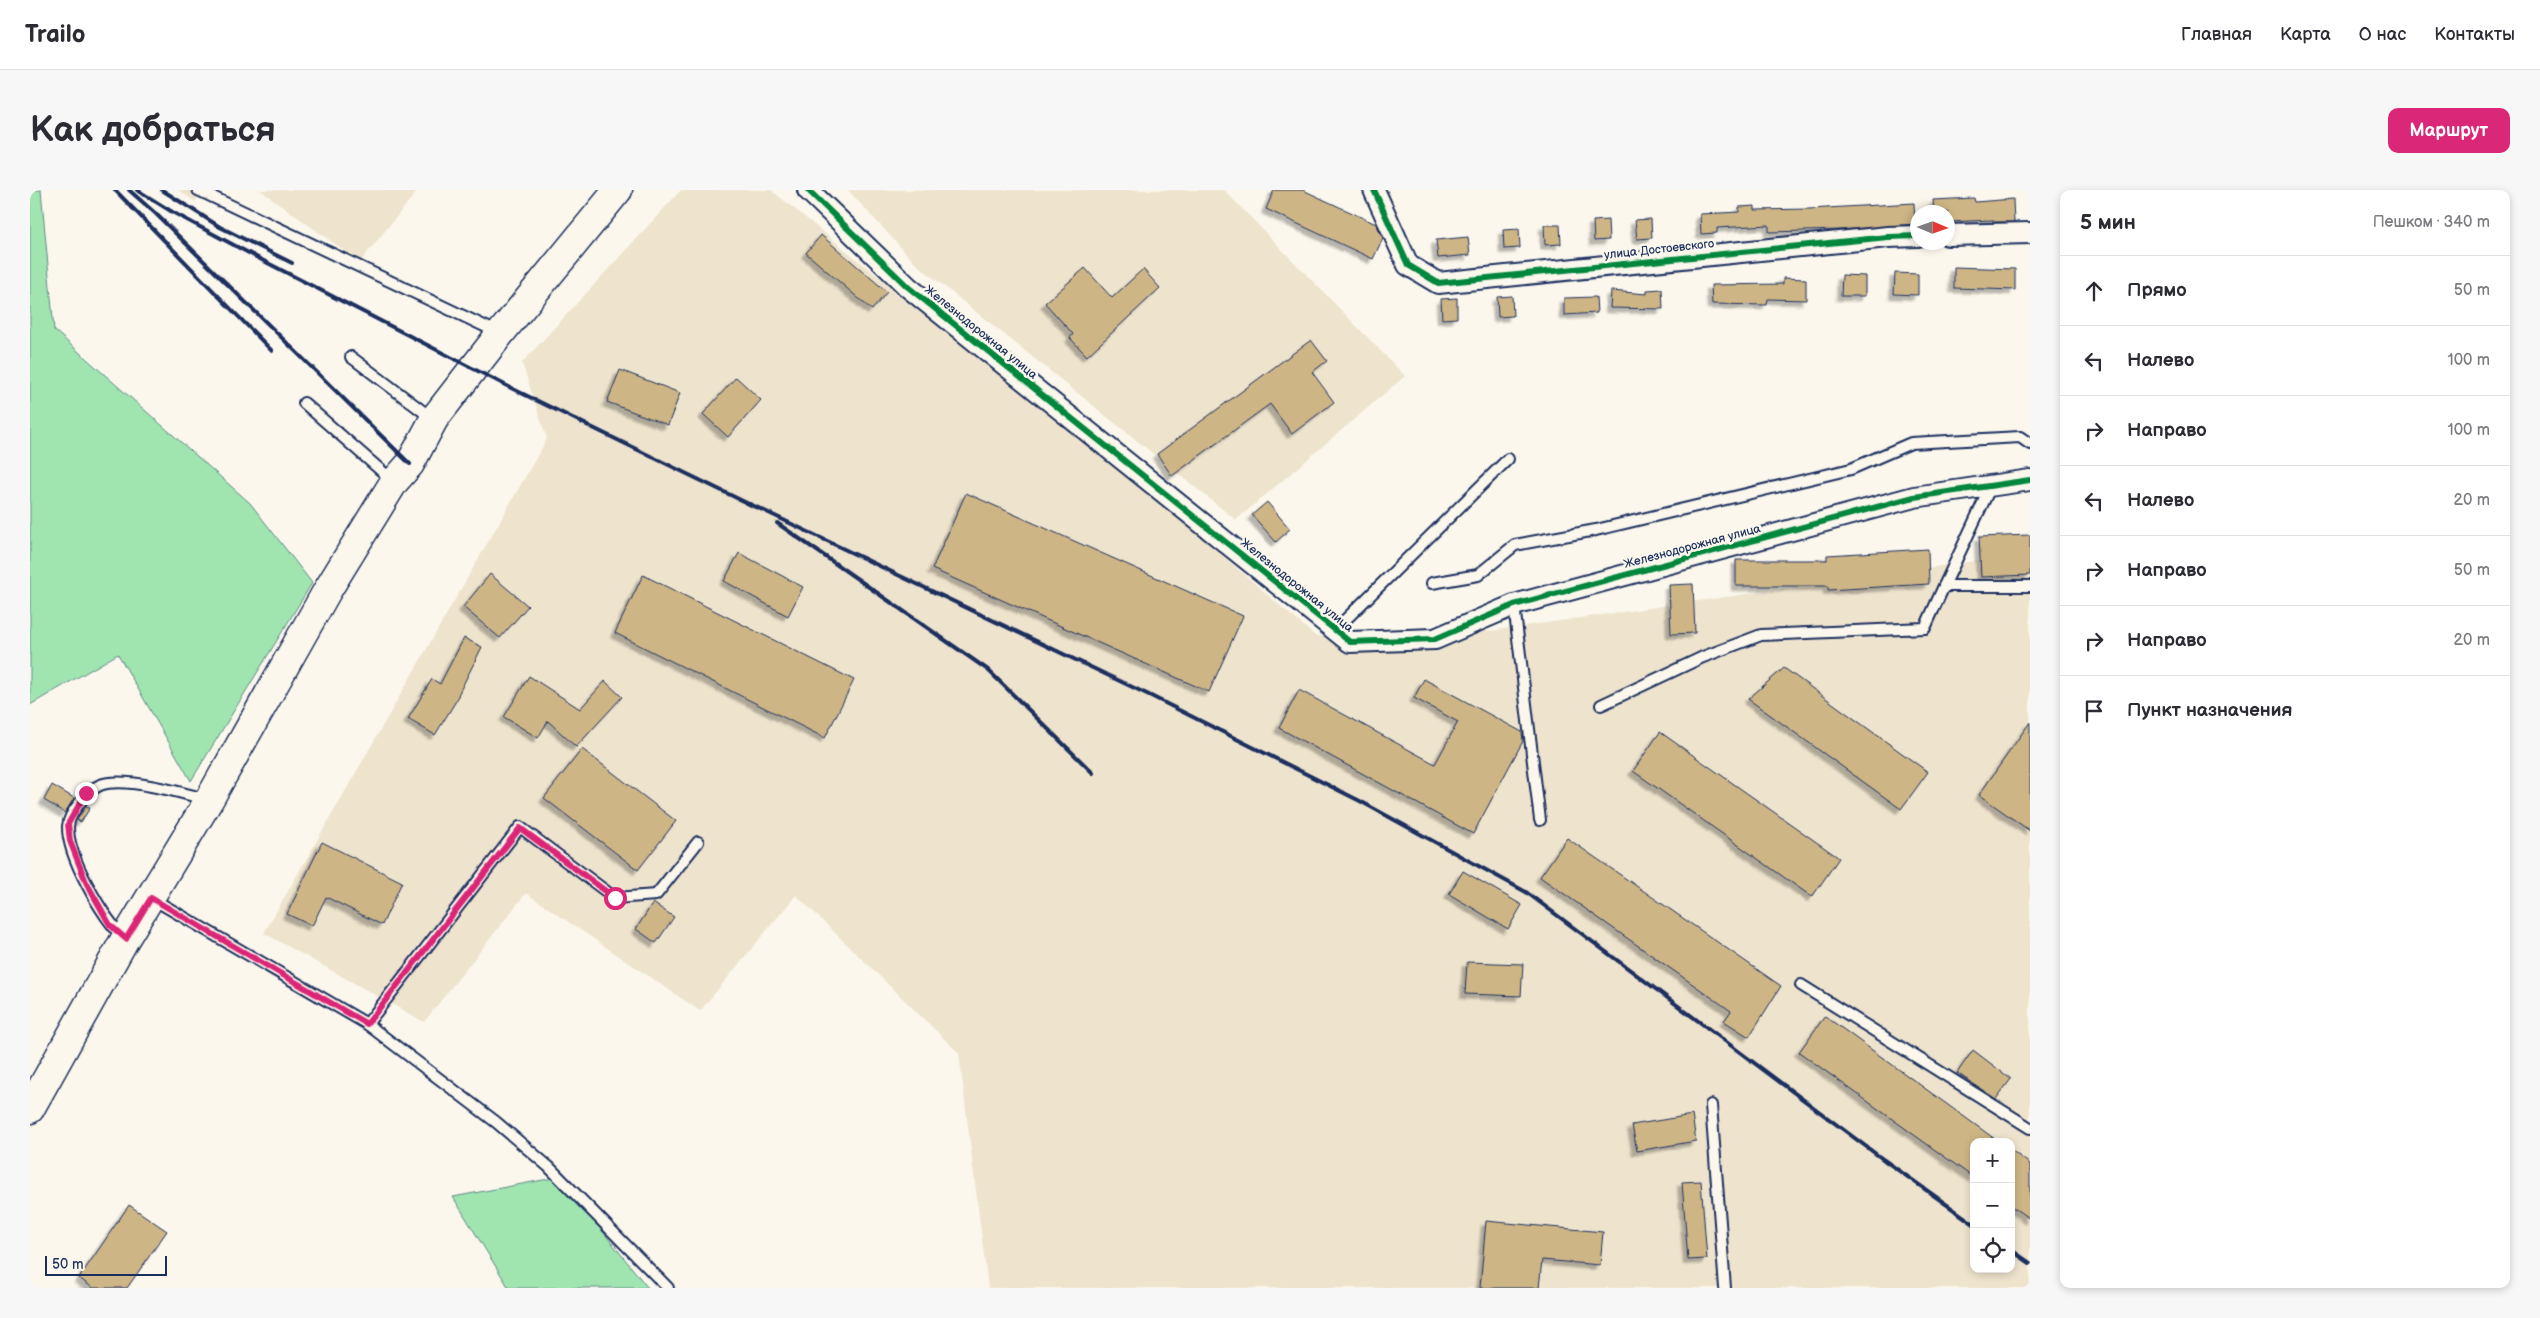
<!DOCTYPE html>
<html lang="ru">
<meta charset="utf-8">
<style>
:root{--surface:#fff;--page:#f7f7f7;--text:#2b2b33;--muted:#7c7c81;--line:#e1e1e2;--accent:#db2777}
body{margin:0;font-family:"Balsamiq Sans",sans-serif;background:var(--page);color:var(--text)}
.controls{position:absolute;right:15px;bottom:15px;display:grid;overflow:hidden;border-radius:10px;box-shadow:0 2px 8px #0003}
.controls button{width:45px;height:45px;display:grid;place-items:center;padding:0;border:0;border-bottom:1px solid var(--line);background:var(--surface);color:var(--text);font:25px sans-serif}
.compass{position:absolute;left:1880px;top:15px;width:45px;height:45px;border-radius:50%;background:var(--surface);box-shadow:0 2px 8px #0003;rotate:92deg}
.scale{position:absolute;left:15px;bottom:12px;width:122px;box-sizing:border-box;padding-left:5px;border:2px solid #1b2f5e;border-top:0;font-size:14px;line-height:18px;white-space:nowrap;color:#1b2f5e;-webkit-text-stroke:4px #fbf7ec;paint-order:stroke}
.stop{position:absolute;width:15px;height:15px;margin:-11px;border:4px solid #db2777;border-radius:50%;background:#fff}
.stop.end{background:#db2777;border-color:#fff;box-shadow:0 1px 5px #0008}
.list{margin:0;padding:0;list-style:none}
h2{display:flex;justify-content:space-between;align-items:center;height:65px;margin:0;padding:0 20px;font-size:21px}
h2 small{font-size:16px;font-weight:400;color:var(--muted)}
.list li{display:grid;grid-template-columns:32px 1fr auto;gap:15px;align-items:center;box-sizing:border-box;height:70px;padding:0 20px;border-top:1px solid var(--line)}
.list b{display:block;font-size:19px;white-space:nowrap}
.list em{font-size:16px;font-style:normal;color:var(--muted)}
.icon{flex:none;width:28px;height:28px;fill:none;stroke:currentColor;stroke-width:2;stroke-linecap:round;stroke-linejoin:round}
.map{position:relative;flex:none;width:2000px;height:1098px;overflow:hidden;border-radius:10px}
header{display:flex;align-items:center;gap:30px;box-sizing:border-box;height:70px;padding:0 25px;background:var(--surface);border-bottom:1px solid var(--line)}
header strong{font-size:24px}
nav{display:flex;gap:28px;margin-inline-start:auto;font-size:18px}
.intro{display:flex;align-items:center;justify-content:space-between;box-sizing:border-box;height:120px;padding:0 30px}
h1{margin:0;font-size:35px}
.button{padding:12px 22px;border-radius:10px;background:var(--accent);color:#fff;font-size:18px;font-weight:700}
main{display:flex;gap:30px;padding:0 30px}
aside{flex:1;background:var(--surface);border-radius:10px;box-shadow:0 2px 8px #0003}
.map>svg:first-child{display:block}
.built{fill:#eee3cd;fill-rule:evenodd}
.green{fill:#a0e4b0;stroke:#5e8a87}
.building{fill:#ceb585;stroke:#1b2f5e;filter:url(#shadow)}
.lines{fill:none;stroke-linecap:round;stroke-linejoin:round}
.lane-casing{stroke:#1b2f5e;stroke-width:14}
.street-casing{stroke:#1b2f5e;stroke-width:24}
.secondary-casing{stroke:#1b2f5e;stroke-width:31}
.lane{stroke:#fbf7ec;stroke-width:10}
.street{stroke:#fbf7ec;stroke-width:20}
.secondary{stroke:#fbf7ec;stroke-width:28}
.rail{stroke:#1b2f5e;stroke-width:4}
.cycleway-casing{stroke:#fbf7ec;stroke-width:9}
.cycleway{stroke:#00873e;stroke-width:6}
.route{stroke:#db2777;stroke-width:6}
.labels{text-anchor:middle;stroke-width:5;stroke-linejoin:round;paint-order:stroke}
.street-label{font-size:12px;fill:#1b2f5e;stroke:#fbf7ec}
</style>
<header>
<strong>Trailo</strong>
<nav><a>Главная</a><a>Карта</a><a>О нас</a><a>Контакты</a></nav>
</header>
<div class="intro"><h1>Как добраться</h1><a class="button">Маршрут</a></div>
<main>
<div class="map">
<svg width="2000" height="1098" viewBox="0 0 2000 1098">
<defs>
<filter id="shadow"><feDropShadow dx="-4.5" dy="4.5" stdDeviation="1" flood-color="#0004"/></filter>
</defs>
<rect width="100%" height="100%" fill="#fbf7ec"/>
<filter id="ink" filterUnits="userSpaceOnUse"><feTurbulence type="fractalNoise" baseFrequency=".02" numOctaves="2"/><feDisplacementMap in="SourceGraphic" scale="10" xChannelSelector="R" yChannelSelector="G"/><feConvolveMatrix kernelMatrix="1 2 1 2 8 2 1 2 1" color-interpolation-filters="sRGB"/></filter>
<g filter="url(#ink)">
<g class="built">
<path d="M149,0h24l-8,12z"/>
<path d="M230,0h158l-58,72z"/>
<path d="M651,0h90l429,346 115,100 120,3 595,-86v735h-1042l-29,-235 -163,-158 -96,116 -174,-118 -102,129 -160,-89 283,-494 -25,-76zM1944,952h37v127h-37z"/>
<path d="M818,0h376l181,186 -169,144 -321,-257z"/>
</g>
<g class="green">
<path d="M0,0h11l13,140 196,173 62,80 -121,198 -73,-127 -88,51z"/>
<path d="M529,987l89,111h-139l-56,-91z"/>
</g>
<g class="building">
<path d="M1244,0h29l73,34 7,14 -10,21 -107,-50z"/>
<path d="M1944,8l1,4 38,-3 1,23h-21v-2l-45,2v-10h-14l-1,-12z"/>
<path d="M1884,13l1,21 -76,6 -70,2v-7l-52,3v5l-16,1 -1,-20 39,-2v-5l16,-1v4l54,-1z"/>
<path d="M1621,29l1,19 -15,1 -2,-19z"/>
<path d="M1578,30l1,20 -15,1 -1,-20z"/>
<path d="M1514,35h16l1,19 -16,1z"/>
<path d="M1489,39l1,19 -16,1 -1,-19z"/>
<path d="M791,45l66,57 -15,18 -66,-57z"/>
<path d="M1438,47l2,18 -32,3 -2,-18z"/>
<path d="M1924,77l61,2v21l-61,-2z"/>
<path d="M1055,78l27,30 31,-29 17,19 -73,68 -17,-18 3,-4 -28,-31z"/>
<path d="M1865,83l23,1v21l-24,-1z"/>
<path d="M1812,85l23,1v20h-24z"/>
<path d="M1753,88l23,1v21l-38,-1 -1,6 -55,-1 -1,-19 72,-1z"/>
<path d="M1632,99l1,20 -53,-1 1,-17 36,3v-4z"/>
<path d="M1482,106l1,20 -15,1 -1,-20z"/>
<path d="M1566,107l1,16 -33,2v-17z"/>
<path d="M1427,108v20l-15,1 -1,-20z"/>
<path d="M1281,150l16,21 -15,11 22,30 -42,32 -22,-30 -98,72 -15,-22z"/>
<path d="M590,180l60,23 -12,32 -61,-23z"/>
<path d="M706,187l25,23 -33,37 -25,-23z"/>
<path d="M936,303l277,123 -34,76 -277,-123z"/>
<path d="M1237,312l23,27 -14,13 -24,-27z"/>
<path d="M2000,345v40l-49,2 -2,-40z"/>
<path d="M1898,359l1,35 -101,6v-4h-92v-26h91v-5z"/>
<path d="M709,363l64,34 -15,29 -64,-35z"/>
<path d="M460,384l38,32 -28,32 -37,-31z"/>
<path d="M613,385l211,105 -29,58 -210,-105z"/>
<path d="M1663,394l2,49 -24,1 -2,-49z"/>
<path d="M434,448l18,9 -24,48 1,1 -24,39 -27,-16 24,-40 8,5z"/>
<path d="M1754,478l144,104 -27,37 -153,-110z"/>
<path d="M499,486l51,33 25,-28 17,16 -46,50 -28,-26 -10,17 -34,-21z"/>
<path d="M1394,489l98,53 1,9 -50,93 -194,-106 20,-38 136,74 23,-42 -44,-24z"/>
<path d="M2000,532v109l-51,-36z"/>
<path d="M1630,542l179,126 -27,39 -179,-126z"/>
<path d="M552,559l94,72 -38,49 -94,-72z"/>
<path d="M22,595l22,13 -9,15 -21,-13z"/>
<path d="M56,616l4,2 -9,14 -4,-2z"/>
<path d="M1537,648l214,148 -32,51 -25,-16 7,-10 -191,-134z"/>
<path d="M292,652l80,40 -20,43 -56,-28 -14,29 -25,-12z"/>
<path d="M1433,681l59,34 -14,24 -59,-35z"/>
<path d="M623,713l21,14 -18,26 -20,-14z"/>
<path d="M1437,772l56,2 -2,32 -56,-2z"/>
<path d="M1795,826l174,126h-25v36l-175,-126z"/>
<path d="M1943,860l38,29 -15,20 -39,-26z"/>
<path d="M1662,925l4,26 -59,10 -5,-26z"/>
<path d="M1981,960l19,14v55l-19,-13z"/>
<path d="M1671,991l6,78 -19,1 -6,-78z"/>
<path d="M99,1015l38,26 -40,57h-34l-14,-10z"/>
<path d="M1456,1031l117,11 -3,33 -58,-5 -3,28h-59z"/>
</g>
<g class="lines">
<defs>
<g id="lane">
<path d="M168,0l301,143"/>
<path d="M321,167l82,62"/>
<path d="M274,213l89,78"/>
<path d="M1960,298l-46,98h86"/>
<path d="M1402,393l46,-8 37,-30 81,-15 255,-61 60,-26 109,-6 10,7"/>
<path d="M1484,415l26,215"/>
<path d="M1305,440l173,-171"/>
<path d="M1571,515l102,-48 58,-22 164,-7 19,-42"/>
<path d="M121,708l216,126 129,98 53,45 119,121"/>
<path d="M93,747c-21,-21 -56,-81 -55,-111 1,-13 20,-36 32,-41 23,-9 84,8 108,15"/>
<path d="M1771,795l229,143"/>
<path d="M337,834l153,-197 95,71 41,-3 42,-53"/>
<path d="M1681,915l14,183"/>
</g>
<g id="street">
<path d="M778,0l100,97 442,355 85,-3 79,-34 400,-108 116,-17"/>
<path d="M1344,0l34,75 30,18 450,-46 30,-1"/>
<path d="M1918,45l82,-2"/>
</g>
<path id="secondary" d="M0,919l95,-170 84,-139 118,-209 67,-109 16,-18 24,-45 66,-85 118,-144"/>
</defs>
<use href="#lane" class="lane-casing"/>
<use href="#street" class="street-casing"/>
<use href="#secondary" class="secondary-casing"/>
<use href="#lane" class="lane"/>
<use href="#street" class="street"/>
<use href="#secondary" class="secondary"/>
<g class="rail">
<path d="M85,0l157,161"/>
<path d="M99,0l26,23 255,251"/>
<path d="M107,0l37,23 84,45 251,129 246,120"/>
<path d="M132,0l58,37 72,36"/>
<path d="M720,314l399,191 211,106 166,91 358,268 90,64"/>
<path d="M747,333l211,147 105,103"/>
<path d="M1981,1060l19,13"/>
</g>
<defs>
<g id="cycleway">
<path d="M778,0l100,97 442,355 85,-3 79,-34 400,-108 116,-17"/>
<path d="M1344,0l34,75 30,18 450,-46 30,-1"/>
</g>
</defs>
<use href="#cycleway" class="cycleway-casing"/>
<use href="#cycleway" class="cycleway"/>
</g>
</g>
<g class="lines" filter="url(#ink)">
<path class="route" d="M56,603l-18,31 2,17 16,41 24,43 16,14 25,-41 216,126 153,-196 95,70"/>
</g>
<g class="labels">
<g class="street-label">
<text transform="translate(1629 59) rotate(-6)" y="4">улица Достоевского</text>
<text transform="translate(951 142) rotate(39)" y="4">Железнодорожная улица</text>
<text transform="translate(1662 356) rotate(-15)" y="4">Железнодорожная улица</text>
<text transform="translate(1267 395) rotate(39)" y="4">Железнодорожная улица</text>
</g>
</g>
</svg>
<div class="controls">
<button>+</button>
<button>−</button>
<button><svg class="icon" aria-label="locate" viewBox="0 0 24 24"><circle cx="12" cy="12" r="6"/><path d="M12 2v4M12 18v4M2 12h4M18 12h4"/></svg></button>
</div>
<svg class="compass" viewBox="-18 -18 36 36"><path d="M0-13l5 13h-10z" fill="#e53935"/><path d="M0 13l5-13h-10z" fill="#7c7c81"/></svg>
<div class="scale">50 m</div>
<div class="stop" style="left:585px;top:708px"></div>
<div class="stop end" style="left:56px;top:603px"></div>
</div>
<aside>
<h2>5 мин<small>Пешком · 340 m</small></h2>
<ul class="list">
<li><svg class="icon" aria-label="ahead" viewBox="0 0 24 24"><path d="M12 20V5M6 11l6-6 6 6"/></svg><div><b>Прямо</b></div><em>50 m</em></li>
<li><svg class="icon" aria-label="left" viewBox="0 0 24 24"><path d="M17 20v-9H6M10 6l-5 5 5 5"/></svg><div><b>Налево</b></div><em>100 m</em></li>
<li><svg class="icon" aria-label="right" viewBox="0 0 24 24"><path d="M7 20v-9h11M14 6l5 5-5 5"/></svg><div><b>Направо</b></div><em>100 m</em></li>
<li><svg class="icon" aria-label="left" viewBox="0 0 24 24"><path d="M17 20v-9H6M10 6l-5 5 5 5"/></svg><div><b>Налево</b></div><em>20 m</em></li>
<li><svg class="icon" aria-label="right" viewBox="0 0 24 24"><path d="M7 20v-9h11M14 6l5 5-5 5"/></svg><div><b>Направо</b></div><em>50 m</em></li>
<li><svg class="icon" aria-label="right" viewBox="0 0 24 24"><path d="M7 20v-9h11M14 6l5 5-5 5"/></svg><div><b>Направо</b></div><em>20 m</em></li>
<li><svg class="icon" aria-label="arrive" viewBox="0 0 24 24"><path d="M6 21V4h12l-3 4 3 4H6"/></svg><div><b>Пункт назначения</b></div></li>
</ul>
</aside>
</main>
